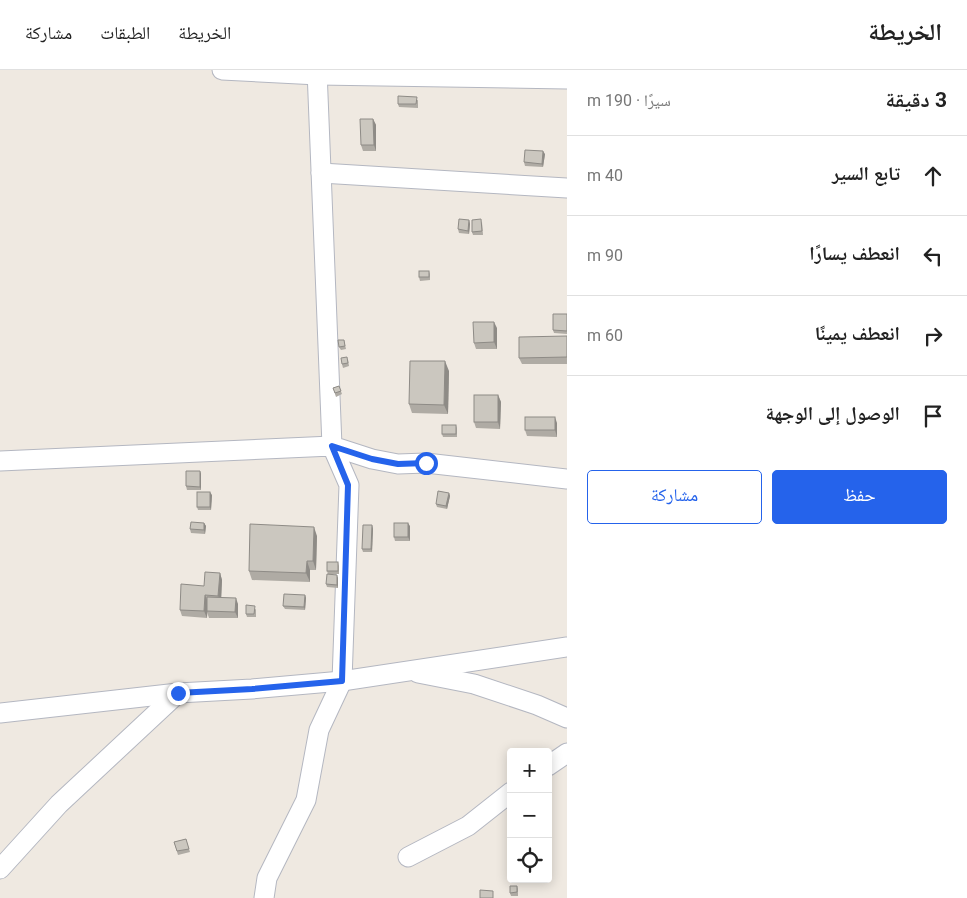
<!DOCTYPE html>
<html lang="ar">
<meta charset="utf-8">
<style>
:root{--surface:#fff;--page:#f6f6f6;--text:#222;--muted:#767676;--line:#e0e0e0;--accent:#2563eb}
body{margin:0;font-family:Roboto,"Noto Naskh Arabic",sans-serif;background:var(--page);color:var(--text);direction:rtl}
.controls{position:absolute;right:15px;bottom:15px;display:grid;overflow:hidden;border-radius:5px;box-shadow:0 2px 12px #0003}
.controls button{width:45px;height:45px;display:grid;place-items:center;padding:0;border:0;border-bottom:1px solid var(--line);background:var(--surface);color:var(--text);font:25px sans-serif}
.stop{position:absolute;width:15px;height:15px;margin:-11px;border:4px solid #2563eb;border-radius:50%;background:#fff}
.stop.end{background:#2563eb;border-color:#fff;box-shadow:0 1px 5px #0008}
.list{margin:0;padding:0;list-style:none}
h2{display:flex;justify-content:space-between;align-items:center;height:65px;margin:0;padding:0 20px;font-size:21px}
h2 small{font-size:16px;font-weight:400;color:var(--muted)}
.list li{display:grid;grid-template-columns:32px 1fr auto;gap:15px;align-items:center;box-sizing:border-box;height:80px;padding:0 20px;border-top:1px solid var(--line)}
.list b{display:block;font-size:19px;white-space:nowrap}
.list em{font-size:16px;font-style:normal;color:var(--muted)}
.actions{display:flex;gap:10px;padding:15px 20px}
.actions a{flex:1;padding:11px 0;border:1px solid var(--accent);border-radius:5px;text-align:center;font-size:18px;color:var(--accent)}
.actions .main{background:var(--accent);color:#fff}
.icon{flex:none;width:28px;height:28px;fill:none;stroke:currentColor;stroke-width:2;stroke-linecap:round;stroke-linejoin:round}
.map{position:relative;flex:none;width:567px;height:828px;overflow:hidden;direction:ltr}
header{display:flex;align-items:center;gap:30px;box-sizing:border-box;height:70px;padding:0 25px;background:var(--surface);border-bottom:1px solid var(--line)}
header strong{font-size:24px}
nav{display:flex;gap:28px;margin-inline-start:auto;font-size:18px}
main{display:flex}
aside{flex:1;background:var(--surface)}
.map>svg:first-child{display:block}
.lines{fill:none;stroke-linecap:round;stroke-linejoin:round}
.minor-casing{stroke:#b4b7c1;stroke-width:21}
.minor{stroke:#fff;stroke-width:19}
.wall{fill:#afaba4}
.shaded-wall{fill:#8e8b86}
.building{fill:#cbc7bf;stroke:#8e8b86}
.route{stroke:#2563eb;stroke-width:6}
</style>
<header>
<strong>الخريطة</strong>
<nav><a>الخريطة</a><a>الطبقات</a><a>مشاركة</a></nav>
</header>
<main>
<aside>
<h2>3 دقيقة<small>سيرًا · 190 m</small></h2>
<ul class="list">
<li><svg class="icon" aria-label="ahead" viewBox="0 0 24 24"><path d="M12 20V5M6 11l6-6 6 6"/></svg><div><b>تابع السير</b></div><em>40 m</em></li>
<li><svg class="icon" aria-label="left" viewBox="0 0 24 24"><path d="M17 20v-9H6M10 6l-5 5 5 5"/></svg><div><b>انعطف يسارًا</b></div><em>90 m</em></li>
<li><svg class="icon" aria-label="right" viewBox="0 0 24 24"><path d="M7 20v-9h11M14 6l5 5-5 5"/></svg><div><b>انعطف يمينًا</b></div><em>60 m</em></li>
<li><svg class="icon" aria-label="arrive" viewBox="0 0 24 24"><path d="M6 21V4h12l-3 4 3 4H6"/></svg><div><b>الوصول إلى الوجهة</b></div></li>
</ul>
<div class="actions"><a class="main">حفظ</a><a>مشاركة</a></div>
</aside>
<div class="map">
<svg width="567" height="828" viewBox="0 0 567 828">
<rect width="100%" height="100%" fill="#efe9e1"/>
<g class="lines">
<defs>
<g id="minor">
<path d="M222,0l96,5 249,4"/>
<path d="M317,0l15,376 40,13 26,5 28,-1 141,16"/>
<path d="M321,103l246,15"/>
<path d="M0,391l332,-15 17,39 -7,196 -23,49 -13,70 -39,78 -3,20"/>
<path d="M418,603l56,11 63,21 30,13"/>
<path d="M0,643l178,-20 74,-4 90,-8 225,-34"/>
<path d="M548,696l19,-13"/>
<path d="M408,787l60,-31 43,-34"/>
<path d="M0,799l59,-65 119,-111"/>
</g>
</defs>
<use href="#minor" class="minor-casing"/>
<use href="#minor" class="minor"/>
</g>
<g class="wall">
<path d="M418,30v8l-19,-1 -1,-3z"/>
<path d="M373,49l3,6v26h-13l-2,-6z"/>
<path d="M545,84l-2,13 -18,-1 -1,-4z"/>
<path d="M469,150l1,4 -1,10 -10,-1 -1,-4z"/>
<path d="M482,152l1,13h-10l-1,-3z"/>
<path d="M429,201l1,3v6l-10,1 -1,-4z"/>
<path d="M567,244v20l-13,-1 -1,-3z"/>
<path d="M497,258v21h-21l-2,-6z"/>
<path d="M567,266v28h-45l-3,-6z"/>
<path d="M344,270l2,9 -5,1 -2,-3z"/>
<path d="M348,290l1,6 -6,2 -1,-4z"/>
<path d="M449,301l-1,43 -36,-1 -3,-9z"/>
<path d="M339,316l3,8 -6,3 -3,-9z"/>
<path d="M498,325l3,7 -1,27 -24,-1 -2,-6z"/>
<path d="M557,353v14l-30,-1 -2,-6z"/>
<path d="M456,355l1,3v9h-14l-1,-3z"/>
<path d="M200,401l1,3v16h-14l-1,-4z"/>
<path d="M449,423l1,3 -3,13 -10,-2 -1,-3z"/>
<path d="M212,425l-1,15h-13l-1,-3z"/>
<path d="M204,453l2,3 -1,8 -14,-1 -1,-4z"/>
<path d="M372,455l1,4 -1,23h-9l-1,-3z"/>
<path d="M410,456v15h-15l-1,-4z"/>
<path d="M317,466l-1,34h-6v12l-58,-2 -3,-9z"/>
<path d="M338,492l1,4v8h-9l8,4v10l-11,-1 -1,-3 2,-10 -1,-3z"/>
<path d="M220,503l2,7 -1,18 17,6v14h-29l-2,-6v6l-25,-2 -2,-6 24,-24z"/>
<path d="M305,525l1,3 -1,12 -20,-1 -2,-3z"/>
<path d="M256,539v8h-9l-1,-3z"/>
<path d="M186,769l4,13 -12,3 -4,-13z"/>
<path d="M517,816l1,3v7h-7l-1,-3z"/>
</g>
<g class="shaded-wall">
<path d="M373,49l3,6v26l-2,-6z"/>
<path d="M543,81l2,3 -2,13 -1,-3z"/>
<path d="M469,150l1,4 -1,10 -1,-3z"/>
<path d="M494,252l3,6v21l-3,-7z"/>
<path d="M445,291l4,10 -1,43 -4,-9z"/>
<path d="M498,325l3,7 -1,27 -2,-7z"/>
<path d="M555,347l2,6v14l-2,-7z"/>
<path d="M200,401l1,3v16l-1,-3z"/>
<path d="M210,422l2,3 -1,15 -1,-3z"/>
<path d="M449,423l1,3 -3,13 -1,-3z"/>
<path d="M204,453l2,3 -1,8 -1,-4z"/>
<path d="M408,453l2,3v15l-2,-4z"/>
<path d="M372,455l1,4 -1,23 -1,-3z"/>
<path d="M314,457l3,9 -1,34 -3,-9z"/>
<path d="M307,491l3,9v12l-4,-9z"/>
<path d="M220,503l2,7 -1,23 -3,-7z"/>
<path d="M337,505l1,3v10l-1,-3z"/>
<path d="M205,525l3,7 -1,16 -3,-7z"/>
<path d="M305,525l1,3 -1,12 -1,-3z"/>
<path d="M236,528l2,6v14l-3,-6z"/>
</g>
<g class="building">
<path d="M398,26l19,1 -1,7h-18z"/>
<path d="M360,49h13l1,26h-13z"/>
<path d="M525,80l18,1 -1,13 -18,-2z"/>
<path d="M459,149l10,1 -1,11 -10,-2z"/>
<path d="M481,149l1,12 -10,1v-12z"/>
<rect x="419" y="201" width="10" height="6"/>
<path d="M553,244h14v17l-14,-1z"/>
<path d="M473,252h21v20l-20,1z"/>
<path d="M567,266v21l-48,1v-21z"/>
<path d="M338,270h6l1,6 -6,1z"/>
<path d="M347,287l1,6 -6,1 -1,-6z"/>
<path d="M410,291h35l-1,44 -35,-1z"/>
<path d="M339,316l2,5 -6,2 -2,-5z"/>
<rect x="474" y="325" width="24" height="27"/>
<rect x="525" y="347" width="30" height="13"/>
<rect x="442" y="355" width="14" height="9"/>
<path d="M186,401h14v16l-14,-1z"/>
<path d="M438,421l11,2 -3,13 -10,-2z"/>
<rect x="197" y="422" width="13" height="15"/>
<path d="M191,452l13,1v7l-14,-1z"/>
<rect x="394" y="453" width="14" height="14"/>
<path d="M250,454l64,3 -1,34h-6l-1,12 -57,-2z"/>
<path d="M363,455h9l-1,24h-9z"/>
<rect x="327" y="492" width="11" height="9"/>
<path d="M205,502l15,1 -2,23 -13,-1 -1,16 -24,-1 1,-26 23,2z"/>
<path d="M327,504l10,1v10l-11,-1z"/>
<path d="M284,524l21,1 -1,12 -21,-1z"/>
<path d="M207,527l29,1 -1,14 -28,-1z"/>
<path d="M246,535l9,1 -1,8h-8z"/>
<path d="M186,769l3,10 -12,2 -3,-9z"/>
<path d="M510,816h7v6l-7,1z"/>
<path d="M480,820l13,1v7h-13z"/>
</g>
<g class="lines">
<path class="route" d="M178,623l74,-4 90,-8 6,-196 -16,-39 40,13 26,5 28,-1"/>
</g>
</svg>
<div class="controls">
<button>+</button>
<button>−</button>
<button><svg class="icon" aria-label="locate" viewBox="0 0 24 24"><circle cx="12" cy="12" r="6"/><path d="M12 2v4M12 18v4M2 12h4M18 12h4"/></svg></button>
</div>
<div class="stop" style="left:426px;top:393px"></div>
<div class="stop end" style="left:178px;top:623px"></div>
</div>
</main>
